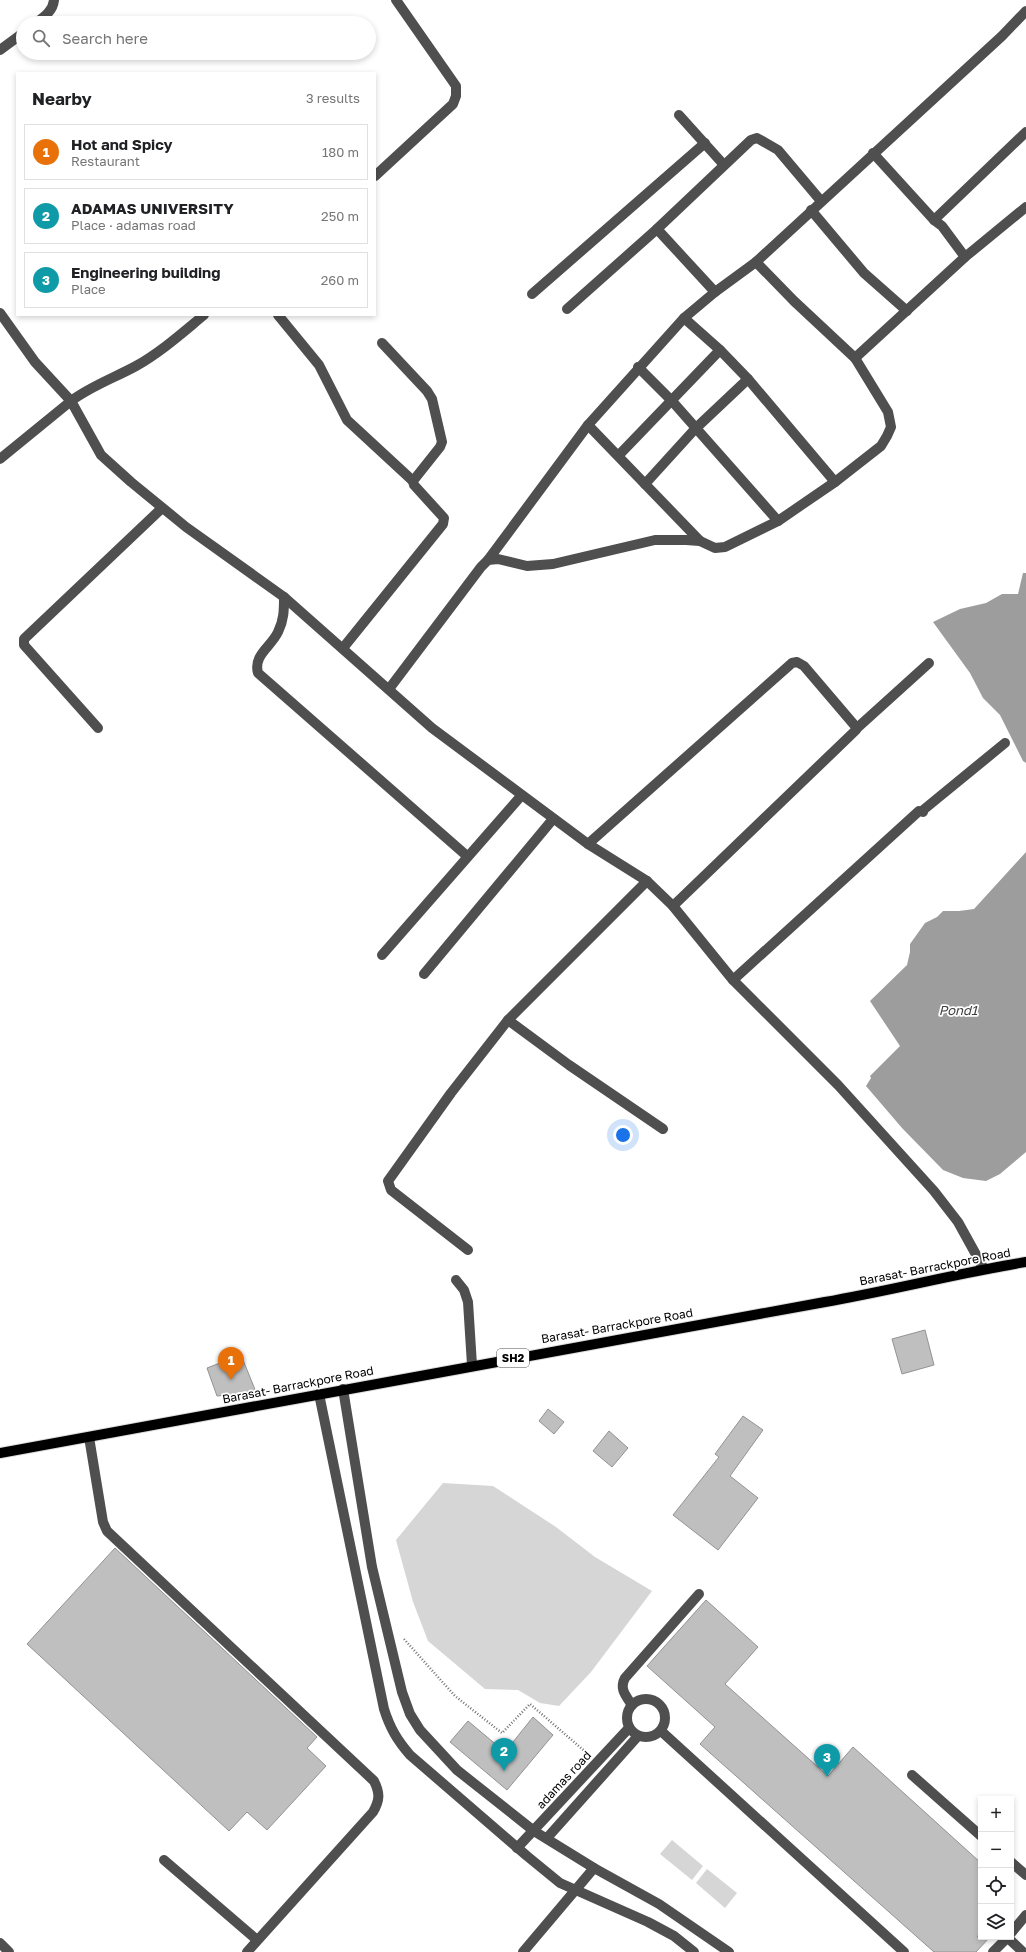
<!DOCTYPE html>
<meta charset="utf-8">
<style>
:root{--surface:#fff;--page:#f2f2f2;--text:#202124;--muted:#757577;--line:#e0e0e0;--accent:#111827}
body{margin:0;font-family:"Golos Text",sans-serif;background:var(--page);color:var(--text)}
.controls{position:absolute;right:12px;bottom:12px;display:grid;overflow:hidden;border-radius:0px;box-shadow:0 2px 6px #0003}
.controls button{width:36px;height:36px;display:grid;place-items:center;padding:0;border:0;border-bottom:1px solid var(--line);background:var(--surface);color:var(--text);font:20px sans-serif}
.you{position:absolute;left:623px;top:1135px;width:14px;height:14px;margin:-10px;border:3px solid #fff;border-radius:50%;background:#1a73e8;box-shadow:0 0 0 6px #1a73e833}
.badge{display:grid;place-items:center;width:26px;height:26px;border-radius:50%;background:var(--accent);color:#fff;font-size:13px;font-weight:700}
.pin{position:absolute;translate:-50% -33px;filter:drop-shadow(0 1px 2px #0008)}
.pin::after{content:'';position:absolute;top:21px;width:14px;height:12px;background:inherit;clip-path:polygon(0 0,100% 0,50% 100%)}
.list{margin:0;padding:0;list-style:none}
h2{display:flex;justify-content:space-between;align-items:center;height:52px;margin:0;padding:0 16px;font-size:17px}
h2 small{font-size:13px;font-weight:400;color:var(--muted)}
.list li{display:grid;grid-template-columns:26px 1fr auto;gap:12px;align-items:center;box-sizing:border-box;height:56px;margin:0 8px 8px;padding:0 8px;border:1px solid var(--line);border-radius:0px}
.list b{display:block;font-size:15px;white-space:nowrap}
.list p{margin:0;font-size:13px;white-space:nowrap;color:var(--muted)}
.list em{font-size:13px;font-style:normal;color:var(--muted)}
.icon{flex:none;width:22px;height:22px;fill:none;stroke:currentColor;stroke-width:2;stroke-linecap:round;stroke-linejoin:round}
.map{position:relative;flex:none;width:1026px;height:1952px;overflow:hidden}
.search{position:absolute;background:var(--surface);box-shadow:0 2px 6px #0003;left:16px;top:16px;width:360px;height:44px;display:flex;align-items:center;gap:10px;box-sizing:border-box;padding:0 14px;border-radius:22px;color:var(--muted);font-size:15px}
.panel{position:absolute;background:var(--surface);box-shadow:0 2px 6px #0003;left:16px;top:72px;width:360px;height:244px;border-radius:0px}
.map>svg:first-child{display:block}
.green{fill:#d6d6d6}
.water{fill:#9d9d9d}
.building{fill:#bfbfbf;stroke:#939393}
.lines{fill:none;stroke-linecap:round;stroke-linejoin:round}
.major-casing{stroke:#dbdbdb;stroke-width:12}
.path{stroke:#717171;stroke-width:2.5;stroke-dasharray:1 2;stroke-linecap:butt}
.minor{stroke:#4f4f4f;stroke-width:10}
.major{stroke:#000;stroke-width:10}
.labels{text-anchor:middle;stroke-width:3.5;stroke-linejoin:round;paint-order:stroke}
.shield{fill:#fff;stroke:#4c4c4c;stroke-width:1}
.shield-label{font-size:11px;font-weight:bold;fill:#000}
.street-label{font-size:12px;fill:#000;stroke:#fff}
.water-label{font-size:13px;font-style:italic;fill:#3e3e3e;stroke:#fff}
</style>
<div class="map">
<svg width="1026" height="1952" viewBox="0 0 1026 1952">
<rect width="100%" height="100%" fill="#fff"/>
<g class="green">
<path d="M443,1483l50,3 63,41 39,30 57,34 -61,81 -32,34 -19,-3 -22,-13 -33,-1 -57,-48 -15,-39 -17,-62z"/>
<path d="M672,1840l31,26 -11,14 -32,-26z"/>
<path d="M707,1869l30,24 -12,15 -29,-25z"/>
</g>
<g class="water">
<path d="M1023,573h3v190l-3,-2 -23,-46 -17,-17 -13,-25 -37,-51 27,-13 26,-6 16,-9h16z"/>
<path d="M1026,852v300l-26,22 -14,7 -23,-3 -20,-8 -41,-42 -36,-42 5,-8 -1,-2 30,-30 -30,-45 37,-36 3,-13v-8l15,-21 12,-6 6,-6h16l15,-2z"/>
</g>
<g class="building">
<path d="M925,1330l9,35 -32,9 -10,-35z"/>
<path d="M241,1355l15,37 -39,4 -10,-28z"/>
<path d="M548,1409l16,13 -10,12 -15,-13z"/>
<path d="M743,1416l20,14 -33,46 28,22 -40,52 -45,-35 46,-58 -4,-3z"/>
<path d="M609,1431l19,17 -16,19 -19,-16z"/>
<path d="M115,1548l202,189 -10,11 19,18 -59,64 -20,-18 -18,19 -202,-187z"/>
<path d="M706,1600l52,47 -33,37 103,92 25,-29 128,116v69l-4,5h13l-14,15h-42l-234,-208 15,-17 -68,-61z"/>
<path d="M533,1717l20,18 -46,55 -57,-48 18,-21 37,31z"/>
</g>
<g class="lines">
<defs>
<path id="major" d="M0,1453c275,-50 550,-101 825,-151 68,-12 134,-29 201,-40"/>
</defs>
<use href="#major" class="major-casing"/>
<path class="path" d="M404,1639l51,57 47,37 28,-29 58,50"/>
<g class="minor">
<path d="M1026,11l-24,25 -246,226 38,39 61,57 110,-101 61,-50"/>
<path d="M36,23c8,-6 17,-12 18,-23"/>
<path d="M0,50l23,-17"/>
<path d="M679,115l45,50"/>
<path d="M873,153l61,67 8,6 23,31"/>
<path d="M375,176l78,-72 3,-8v-10l-60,-86"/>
<path d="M811,210l53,63 43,38"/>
<path d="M934,220l92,-88"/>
<path d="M657,229l58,63 41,-30"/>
<path d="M532,294l173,-151"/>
<path d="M567,309l90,-80 94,-89 6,-2 21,12 43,51"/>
<path d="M0,313l35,49 36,39c20,-15 43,-23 65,-35 25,-14 46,-33 68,-51"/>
<path d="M278,315l41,50 28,55 66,61"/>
<path d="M684,318l36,32 28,29 87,103"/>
<path d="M638,367l34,34 106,120"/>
<path d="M619,455l101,-105"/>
<path d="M0,459l71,-58 30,54 30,27 55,45 98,70 148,131 156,116 59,37 26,25 60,74 105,105 96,106 24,31 26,47"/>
<path d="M645,484l50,-55 53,-50"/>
<path d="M700,541l-112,-116 96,-107 31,-26"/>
<path d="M488,560l100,-135"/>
<path d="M284,597c0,13 0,23 -6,35 -7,15 -25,23 -20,41l209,183"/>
<path d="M343,648l100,-124 1,-6 -30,-33 -1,-4 27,-34 2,-5 -10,-43 -5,-8 -45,-48"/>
<path d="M389,689l92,-122 7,-7 10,-1 29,7 26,-2 102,-24h31l14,1 15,7 10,-1 53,-26 57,-39 46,-36 6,-10 4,-9 -3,-15 -33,-54"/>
<path d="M98,728l-74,-83v-6l138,-131"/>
<path d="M856,729l73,-66"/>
<path d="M922,811l83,-68"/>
<path d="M588,844l204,-181 5,-1 7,4 52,61v3l-183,176"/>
<path d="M382,955l139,-159"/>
<path d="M424,974l129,-155"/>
<path d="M733,980l186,-169 4,1"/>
<path d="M508,1020l61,45 94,64"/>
<path d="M468,1250l-77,-60 -3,-9 63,-88 57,-73 139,-139"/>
<path d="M456,1280l8,10 4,12 4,63"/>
<path d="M343,1389l29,178 30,125 8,22 10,16 37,40 77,61 60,37 65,36 70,48"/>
<path d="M319,1394l65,315c6,19 13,31 26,46l117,101 33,27 88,39 26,14 20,16"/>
<path d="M89,1437l14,85 4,9 267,250c6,12 6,19 -1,31l-126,140"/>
<circle cx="646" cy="1718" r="19"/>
<path d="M632,1705c-6,-9 -13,-16 -7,-27l74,-84"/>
<path d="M661,1731l243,221"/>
<path d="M912,1775l69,61"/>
<path d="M547,1838l91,-102"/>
<path d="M517,1848l112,-120"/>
<path d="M164,1860l93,80"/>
<path d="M1011,1862l15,13"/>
<path d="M1011,1933l15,-18"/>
<path d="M1007,1937l16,15"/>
<path d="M0,1943l9,9"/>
<path d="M523,1952l71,-84"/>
<path d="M993,1952l15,-15"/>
</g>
<use href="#major" class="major"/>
</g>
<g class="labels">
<rect class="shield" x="497" y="1349" width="32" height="18" rx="3"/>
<g class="shield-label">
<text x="513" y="1362">SH2</text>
</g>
<g class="street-label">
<text transform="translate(935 1267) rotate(-11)" y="4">Barasat- Barrackpore Road</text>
<text transform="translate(617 1326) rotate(-10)" y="4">Barasat- Barrackpore Road</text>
<text transform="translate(298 1385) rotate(-11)" y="4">Barasat- Barrackpore Road</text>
<text transform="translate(564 1780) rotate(-47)" y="4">adamas road</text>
</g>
<g class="water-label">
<text x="958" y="1015">Pond1</text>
</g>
</g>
</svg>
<div class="controls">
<button>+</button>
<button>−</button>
<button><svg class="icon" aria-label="locate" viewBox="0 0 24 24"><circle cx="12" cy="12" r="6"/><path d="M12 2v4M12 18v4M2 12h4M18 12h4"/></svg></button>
<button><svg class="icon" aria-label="layers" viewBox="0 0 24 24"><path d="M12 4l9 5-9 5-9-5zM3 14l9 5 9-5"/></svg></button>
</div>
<div class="you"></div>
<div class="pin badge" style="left:231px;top:1380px;background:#e8710a">1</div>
<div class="pin badge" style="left:504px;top:1771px;background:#0f9aa8">2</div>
<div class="pin badge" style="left:827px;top:1777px;background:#0f9aa8">3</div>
<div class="search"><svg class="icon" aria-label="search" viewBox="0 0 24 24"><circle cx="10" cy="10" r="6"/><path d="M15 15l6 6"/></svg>Search here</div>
<section class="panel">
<h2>Nearby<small>3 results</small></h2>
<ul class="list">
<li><span class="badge" style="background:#e8710a">1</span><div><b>Hot and Spicy</b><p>Restaurant</p></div><em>180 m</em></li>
<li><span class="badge" style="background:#0f9aa8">2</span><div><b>ADAMAS UNIVERSITY</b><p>Place · adamas road</p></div><em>250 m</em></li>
<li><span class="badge" style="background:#0f9aa8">3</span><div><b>Engineering building</b><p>Place</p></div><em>260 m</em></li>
</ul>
</section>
</div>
